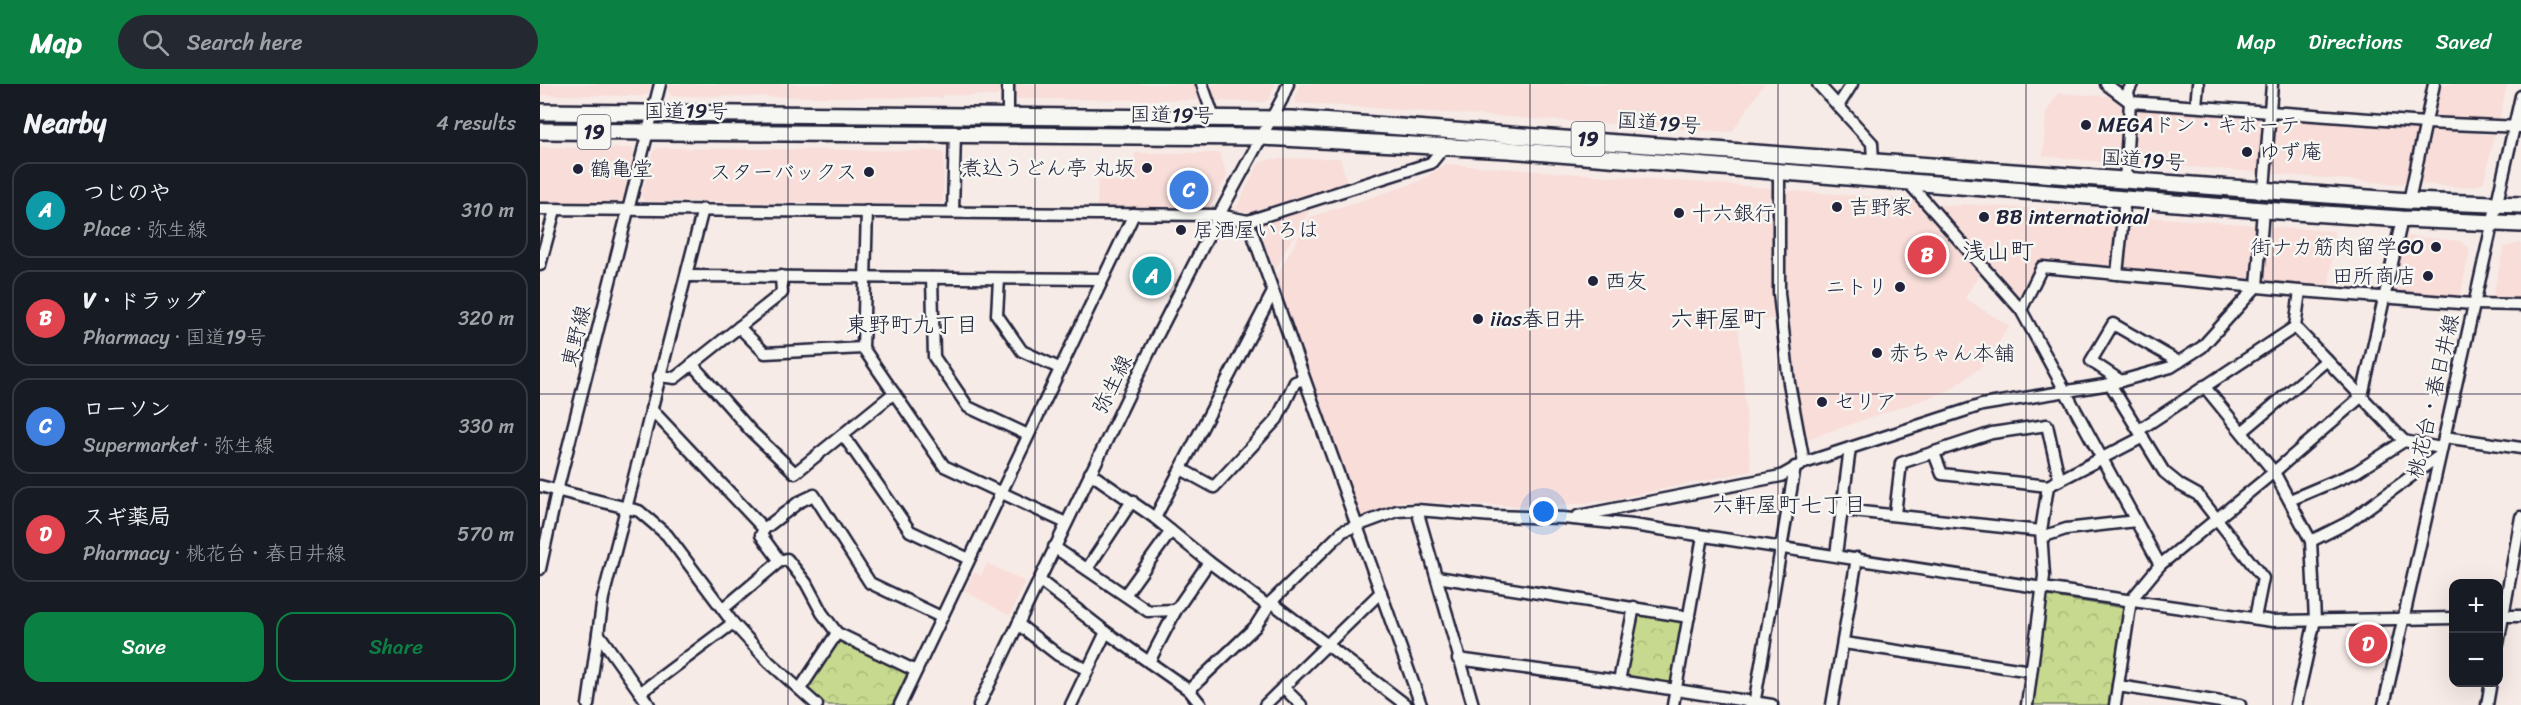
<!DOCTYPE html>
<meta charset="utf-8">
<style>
:root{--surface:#171b24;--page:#242831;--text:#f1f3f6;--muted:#9ea1a6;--line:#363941;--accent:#0b8043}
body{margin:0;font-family:Sriracha,"Klee One",sans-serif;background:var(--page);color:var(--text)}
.controls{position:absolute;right:18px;bottom:18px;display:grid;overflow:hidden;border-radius:12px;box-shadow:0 6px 24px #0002}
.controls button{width:54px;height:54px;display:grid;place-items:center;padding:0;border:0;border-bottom:2px solid var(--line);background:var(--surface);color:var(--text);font:30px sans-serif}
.you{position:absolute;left:1004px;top:428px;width:21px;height:21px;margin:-15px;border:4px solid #fff;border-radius:50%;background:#1a73e8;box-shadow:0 0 0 9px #1a73e833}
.badge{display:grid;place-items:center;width:39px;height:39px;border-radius:50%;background:var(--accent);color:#fff;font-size:20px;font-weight:700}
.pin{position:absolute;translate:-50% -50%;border:3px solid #fff;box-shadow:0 2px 6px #0006}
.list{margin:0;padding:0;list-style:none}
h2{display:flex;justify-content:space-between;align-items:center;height:78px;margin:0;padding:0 24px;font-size:26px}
h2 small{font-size:20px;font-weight:400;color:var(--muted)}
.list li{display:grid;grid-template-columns:39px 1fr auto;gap:18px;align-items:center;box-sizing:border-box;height:96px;margin:0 12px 12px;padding:0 12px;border:2px solid var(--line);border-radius:18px}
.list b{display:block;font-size:22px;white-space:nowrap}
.list p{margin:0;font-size:20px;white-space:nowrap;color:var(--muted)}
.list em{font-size:20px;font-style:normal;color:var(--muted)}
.actions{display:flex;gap:12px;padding:18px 24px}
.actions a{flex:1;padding:14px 0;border:2px solid var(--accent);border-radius:18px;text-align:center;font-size:21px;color:var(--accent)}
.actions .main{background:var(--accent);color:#fff}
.icon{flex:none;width:33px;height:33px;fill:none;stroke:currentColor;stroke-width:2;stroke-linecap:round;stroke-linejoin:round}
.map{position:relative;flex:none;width:1981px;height:621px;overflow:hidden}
header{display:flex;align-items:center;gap:36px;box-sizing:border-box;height:84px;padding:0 30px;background:var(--accent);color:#fff}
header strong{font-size:28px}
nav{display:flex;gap:33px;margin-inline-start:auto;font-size:21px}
.search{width:420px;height:54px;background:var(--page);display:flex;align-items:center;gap:15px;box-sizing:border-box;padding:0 21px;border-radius:33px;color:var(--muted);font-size:22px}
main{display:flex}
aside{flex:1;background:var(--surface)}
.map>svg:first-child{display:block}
.built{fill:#f8ddd9}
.grass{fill:url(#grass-tufts);stroke:#747e64;stroke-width:1.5}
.forest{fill:url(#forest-crowns);stroke:#747e64;stroke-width:1.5}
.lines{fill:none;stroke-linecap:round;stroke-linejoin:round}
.minor-casing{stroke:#22223b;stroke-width:15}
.highway-casing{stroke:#22223b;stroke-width:20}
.minor{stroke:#f6f6f2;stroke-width:10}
.highway{stroke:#f6f6f2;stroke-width:15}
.grid{fill:none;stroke:#22223b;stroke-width:1.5;stroke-opacity:0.55}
.poi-dot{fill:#22223b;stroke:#f6f6f2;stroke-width:2}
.labels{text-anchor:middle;stroke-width:5;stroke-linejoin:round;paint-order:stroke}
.shield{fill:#f6f6f2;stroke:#626272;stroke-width:1.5}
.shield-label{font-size:20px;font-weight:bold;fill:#22223b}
.street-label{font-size:21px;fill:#22223b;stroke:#f6f6f2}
.poi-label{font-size:21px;fill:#22223b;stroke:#f6f6f2;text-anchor:start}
.neighbourhood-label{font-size:22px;fill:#22223b;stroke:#f6f6f2}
.quarter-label{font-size:24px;fill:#22223b;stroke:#f6f6f2}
</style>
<header>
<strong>Map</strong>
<div class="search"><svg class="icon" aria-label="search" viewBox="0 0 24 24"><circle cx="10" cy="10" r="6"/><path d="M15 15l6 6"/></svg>Search here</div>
<nav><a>Map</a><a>Directions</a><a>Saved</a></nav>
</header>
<main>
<aside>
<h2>Nearby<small>4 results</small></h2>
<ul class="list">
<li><span class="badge" style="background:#0f9aa8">A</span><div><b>つじのや</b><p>Place · 弥生線</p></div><em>310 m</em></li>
<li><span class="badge" style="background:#e0444e">B</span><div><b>V・ドラッグ</b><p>Pharmacy · 国道19号</p></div><em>320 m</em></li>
<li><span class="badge" style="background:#3f7fe0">C</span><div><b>ローソン</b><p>Supermarket · 弥生線</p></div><em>330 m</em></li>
<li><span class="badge" style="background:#e0444e">D</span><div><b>スギ薬局</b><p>Pharmacy · 桃花台・春日井線</p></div><em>570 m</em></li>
</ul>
<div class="actions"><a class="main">Save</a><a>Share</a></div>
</aside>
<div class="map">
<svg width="1981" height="621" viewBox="0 0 1981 621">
<defs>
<pattern id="grass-tufts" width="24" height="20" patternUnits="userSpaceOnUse" patternTransform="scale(1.5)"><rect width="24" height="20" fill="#c6d98e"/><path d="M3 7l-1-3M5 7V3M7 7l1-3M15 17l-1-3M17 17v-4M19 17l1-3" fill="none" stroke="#aaba7b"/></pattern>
<pattern id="forest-crowns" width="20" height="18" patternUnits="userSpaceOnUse" patternTransform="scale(1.5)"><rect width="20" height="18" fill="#c6d98e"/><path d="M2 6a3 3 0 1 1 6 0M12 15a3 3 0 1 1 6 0" fill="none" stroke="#aaba7b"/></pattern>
</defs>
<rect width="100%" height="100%" fill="#f7ebe7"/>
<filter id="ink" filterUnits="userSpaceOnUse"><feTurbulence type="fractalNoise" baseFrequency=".0167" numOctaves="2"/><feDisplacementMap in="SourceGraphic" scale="12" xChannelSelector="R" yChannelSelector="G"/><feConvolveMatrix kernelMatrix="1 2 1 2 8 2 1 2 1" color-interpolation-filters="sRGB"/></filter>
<g filter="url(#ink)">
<g class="built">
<path d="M0,0h111l-2,9 -5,3 -104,-1z"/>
<path d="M129,0h333l-1,8 -4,4 -53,-1 -2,3 -270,-2 -4,-5z"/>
<path d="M474,0h181l6,16 -184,-1 -3,-3z"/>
<path d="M667,0h68l-6,15 -4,3 -52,-1z"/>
<path d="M760,0h464l-32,48 -435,-29 -2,-3z"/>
<path d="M1900,0h67l-8,36 -3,2 -61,-4 -2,-3z"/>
<path d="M1518,9l62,4 1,10 4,3 -4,49 -5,4 -73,-7 3,-43z"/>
<path d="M1602,23l121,10 2,2 -3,49 -6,4 -118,-9 -4,-4 3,-49z"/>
<path d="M1738,34l140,11 -8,51 -9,4 -126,-10 -4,-5 3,-48z"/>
<path d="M1892,46l62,5 -10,47 -8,4 -16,1 -38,-3 -4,-4 11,-48z"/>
<path d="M0,63l91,1 4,5 -12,46 -4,3h-79z"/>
<path d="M118,64l283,3 3,3 -1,47 -3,3 -296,-3 -3,-4 12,-45z"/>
<path d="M595,69h85l7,23 -17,31h-113l1,-27 36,1z"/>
<path d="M800,74l8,28 -89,29 -24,-5 24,-47 12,-4z"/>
<path d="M906,80l325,24 4,9 3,121 -40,6 13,147 -147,30 -60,6 -147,-6 -3,3 -33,15 -3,-1 -84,-238 36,-63 108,-35z"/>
<path d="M1240,106l138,10 63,71 -16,27 44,28 -25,39 -36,26 -146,50 -18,-120z"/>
<path d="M1394,120l25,2 3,-2 150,10 4,4 -3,50 -3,2 -70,-4 -18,38z"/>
<path d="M772,123l-23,36 -14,28 -18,-47z"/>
<path d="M1594,132l120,9 3,5 -3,49 -3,2 -123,-9 -3,-3 5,-49z"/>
<path d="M1731,143l63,4 -5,56 -64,-5 -2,-3 4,-48z"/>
<path d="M1868,152l52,5 10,8 -9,44 -6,4 -62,-5 11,-53z"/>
<path d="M1981,159v56h-26l-2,-4 11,-48z"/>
<path d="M447,479l38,19 -15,34 -45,-25 9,-19 7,4z"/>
</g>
<g class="grass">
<path d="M132,37l491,5 75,3 -492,-5z"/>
<path d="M755,44l82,4 975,74 -1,1z"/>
</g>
<g class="forest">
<path d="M1507,512l78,12 -15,97h-77z"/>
<path d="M1100,527l41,7 2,5 -10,58 -4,4 -41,-7 -4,-3 12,-60z"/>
<path d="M300,555l66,32 1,3 -15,31h-65l-20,-18 29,-46z"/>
</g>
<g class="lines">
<defs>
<g id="minor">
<path d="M662,0l12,34"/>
<path d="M1278,0l54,59 1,17"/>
<path d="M1566,0l24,18 296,21 95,4"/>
<path d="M1298,22l14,-22"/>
<path d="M1656,22l2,-22"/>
<path d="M468,32v-32"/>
<path d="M1239,88v121l10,90 15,80"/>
<path d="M1585,96l5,-78 -2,-10 4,-8"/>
<path d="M1368,98l113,128 139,255"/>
<path d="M1724,106l8,-106"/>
<path d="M1869,117l25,-117"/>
<path d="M0,125l679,6 29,6 183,-58 13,-16"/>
<path d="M327,127l-4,137 81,118 122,57"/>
<path d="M413,128l2,-79"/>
<path d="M708,137l173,484"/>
<path d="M0,181l15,-55"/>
<path d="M1577,190l8,-76"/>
<path d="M146,192l416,3"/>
<path d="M392,194l2,79 34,50 60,28"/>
<path d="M459,195l-2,36 25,36 37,17"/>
<path d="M1481,226l21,-43 258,24 173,13 48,1"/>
<path d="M199,243l26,26 98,-5"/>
<path d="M1755,243l109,114 37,7"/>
<path d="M1755,243l5,-36"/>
<path d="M152,280l59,67 44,42 99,-80"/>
<path d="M119,292l16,2 107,-85 -1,-17"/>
<path d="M1581,297l-30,-20 22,-37 66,38"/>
<path d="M1570,300l54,88 16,13 18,10 65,83 -8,40"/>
<path d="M1664,302l70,86 37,69 4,79 -19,85"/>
<path d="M111,325l113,120 35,-27 15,-7 56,88 71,34"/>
<path d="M1599,346l156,-103"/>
<path d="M1702,348l85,-72"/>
<path d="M303,351l67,96 59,28"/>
<path d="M1904,353l77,11"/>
<path d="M1394,369l8,21 106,12"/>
<path d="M641,385l33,18 63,-68 18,-37 9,-3"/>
<path d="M550,389l65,45 54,44 59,44"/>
<path d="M0,402l99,25 28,24 66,88 36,39 48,43"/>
<path d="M1750,416l66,-28 48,-31"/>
<path d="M877,426l56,195"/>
<path d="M1303,426l198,21"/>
<path d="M1355,430l6,-51 91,-30 55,-8 12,53"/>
<path d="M1038,432l203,-40 23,-13 178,-58 128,-21 61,-17 31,-20 55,-61 6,-76"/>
<path d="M615,434l118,-226"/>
<path d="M224,445l-3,6 19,26"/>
<path d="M1502,453l24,-8 70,-8"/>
<path d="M1771,457l36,-18 92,-67"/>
<path d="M514,463l94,64 28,-1"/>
<path d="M1296,471l14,-107"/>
<path d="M0,485l17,-78 103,-407"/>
<path d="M547,485l45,-68"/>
<path d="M897,493l252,40"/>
<path d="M499,496l67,52 83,58 12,15"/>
<path d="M585,511l46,-64"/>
<path d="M731,518l135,103"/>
<path d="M183,525l57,-48 7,-2 19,24 16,30 15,20 79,38"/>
<path d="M1959,532h22"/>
<path d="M478,540l40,31 30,15"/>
<path d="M58,549l51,72"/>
<path d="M1304,559l187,28"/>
<path d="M1958,560l23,-127"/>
<path d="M918,575l161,22 153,24"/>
<path d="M609,578l27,-52 33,-48"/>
<path d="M1079,597l15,-74"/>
<path d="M1578,602l122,19"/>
<path d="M743,603l18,18"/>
<path d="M260,605l37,-56"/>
<path d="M649,606l66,-63 16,-25 72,-71 54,-20 20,-1 76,6 70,2 70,7 410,63 229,33 182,-3"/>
<path d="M101,608l92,-69"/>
<path d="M48,621l15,-107 100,-389"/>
<path d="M360,621l234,-491"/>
<path d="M439,621l177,-367 63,-123 63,-116 6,-15"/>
<path d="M531,621l35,-73"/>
<path d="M725,621l116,-113"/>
<path d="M1133,621l30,-169"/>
<path d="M1214,621l41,-238"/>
<path d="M1292,621l25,-147"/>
<path d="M1487,621l17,-129 -3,-45 7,-45 95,-49"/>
<path d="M1575,621l16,-105 29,-35 114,-93 88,-76 40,-177"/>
<path d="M1844,621l137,-609"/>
<path d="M1947,621l4,-23"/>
</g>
<g id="highway">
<path d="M0,28l752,7 1117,82 112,4"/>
<path d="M0,47l722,6 246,13 755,60 139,9 119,5"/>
</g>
</defs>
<use href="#minor" class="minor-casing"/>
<use href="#highway" class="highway-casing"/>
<use href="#minor" class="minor"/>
<use href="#highway" class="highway"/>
</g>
</g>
<path class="grid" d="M248,0v621M495,0v621M743,0v621M990,0v621M1238,0v621M1486,0v621M1733,0v621M0,310h1981"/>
<g class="poi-dot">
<circle cx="1546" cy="41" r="6"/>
<circle cx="1707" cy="68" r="6"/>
<circle cx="607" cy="84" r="6"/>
<circle cx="38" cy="85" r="6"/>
<circle cx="329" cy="88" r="6"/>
<circle cx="1297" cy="123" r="6"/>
<circle cx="1139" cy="129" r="6"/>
<circle cx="1444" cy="133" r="6"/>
<circle cx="641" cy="146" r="6"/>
<circle cx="1896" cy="163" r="6"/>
<circle cx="1888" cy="192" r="6"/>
<circle cx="1053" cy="197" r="6"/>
<circle cx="1360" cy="203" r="6"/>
<circle cx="938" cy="235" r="6"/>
<circle cx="1337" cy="269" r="6"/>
<circle cx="1282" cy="318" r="6"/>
</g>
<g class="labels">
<g class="shield">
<rect x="37.5" y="31" width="33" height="34" rx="4.5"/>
<rect x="1031.5" y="38" width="33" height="34" rx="4.5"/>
</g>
<g class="shield-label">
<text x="54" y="55">19</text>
<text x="1048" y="62">19</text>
</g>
<g class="street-label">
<text x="146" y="34">国道19号</text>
<text transform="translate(632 31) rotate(1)" y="7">国道19号</text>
<text transform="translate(1119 39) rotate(4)" y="7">国道19号</text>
<text transform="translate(1603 76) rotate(4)" y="7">国道19号</text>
<text transform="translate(36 252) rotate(-76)" y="7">東野線</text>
<text transform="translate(572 300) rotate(-64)" y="7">弥生線</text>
<text transform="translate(1893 312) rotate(-77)" y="7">桃花台・春日井線</text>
</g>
<g class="poi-label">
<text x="1558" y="48">MEGAドン・キホーテ</text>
<text x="1719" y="75">ゆず庵</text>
<text x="595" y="91" text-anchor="end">煮込うどん亭 丸坂</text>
<text x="50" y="92">鶴亀堂</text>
<text x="317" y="95" text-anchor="end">スターバックス</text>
<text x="1309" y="130">吉野家</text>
<text x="1151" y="136">十六銀行</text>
<text x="1456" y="140">BB international</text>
<text x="653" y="153">居酒屋いろは</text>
<text x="1884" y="170" text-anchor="end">街ナカ筋肉留学GO</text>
<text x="1876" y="199" text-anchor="end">田所商店</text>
<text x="1065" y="204">西友</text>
<text x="1348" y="210" text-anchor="end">ニトリ</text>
<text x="950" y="242">iias春日井</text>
<text x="1349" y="276">赤ちゃん本舗</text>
<text x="1294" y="325">セリア</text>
</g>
<g class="neighbourhood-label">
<text x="372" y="248">東野町九丁目</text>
<text x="1249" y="428">六軒屋町七丁目</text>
</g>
<g class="quarter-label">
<text x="1458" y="175">浅山町</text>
<text x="1178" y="243">六軒屋町</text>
</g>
</g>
</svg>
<div class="controls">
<button>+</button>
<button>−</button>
</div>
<div class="you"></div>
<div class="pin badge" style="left:612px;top:192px;background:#0f9aa8">A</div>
<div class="pin badge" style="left:1387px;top:171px;background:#e0444e">B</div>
<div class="pin badge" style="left:649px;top:106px;background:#3f7fe0">C</div>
<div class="pin badge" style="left:1828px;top:560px;background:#e0444e">D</div>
</div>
</main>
